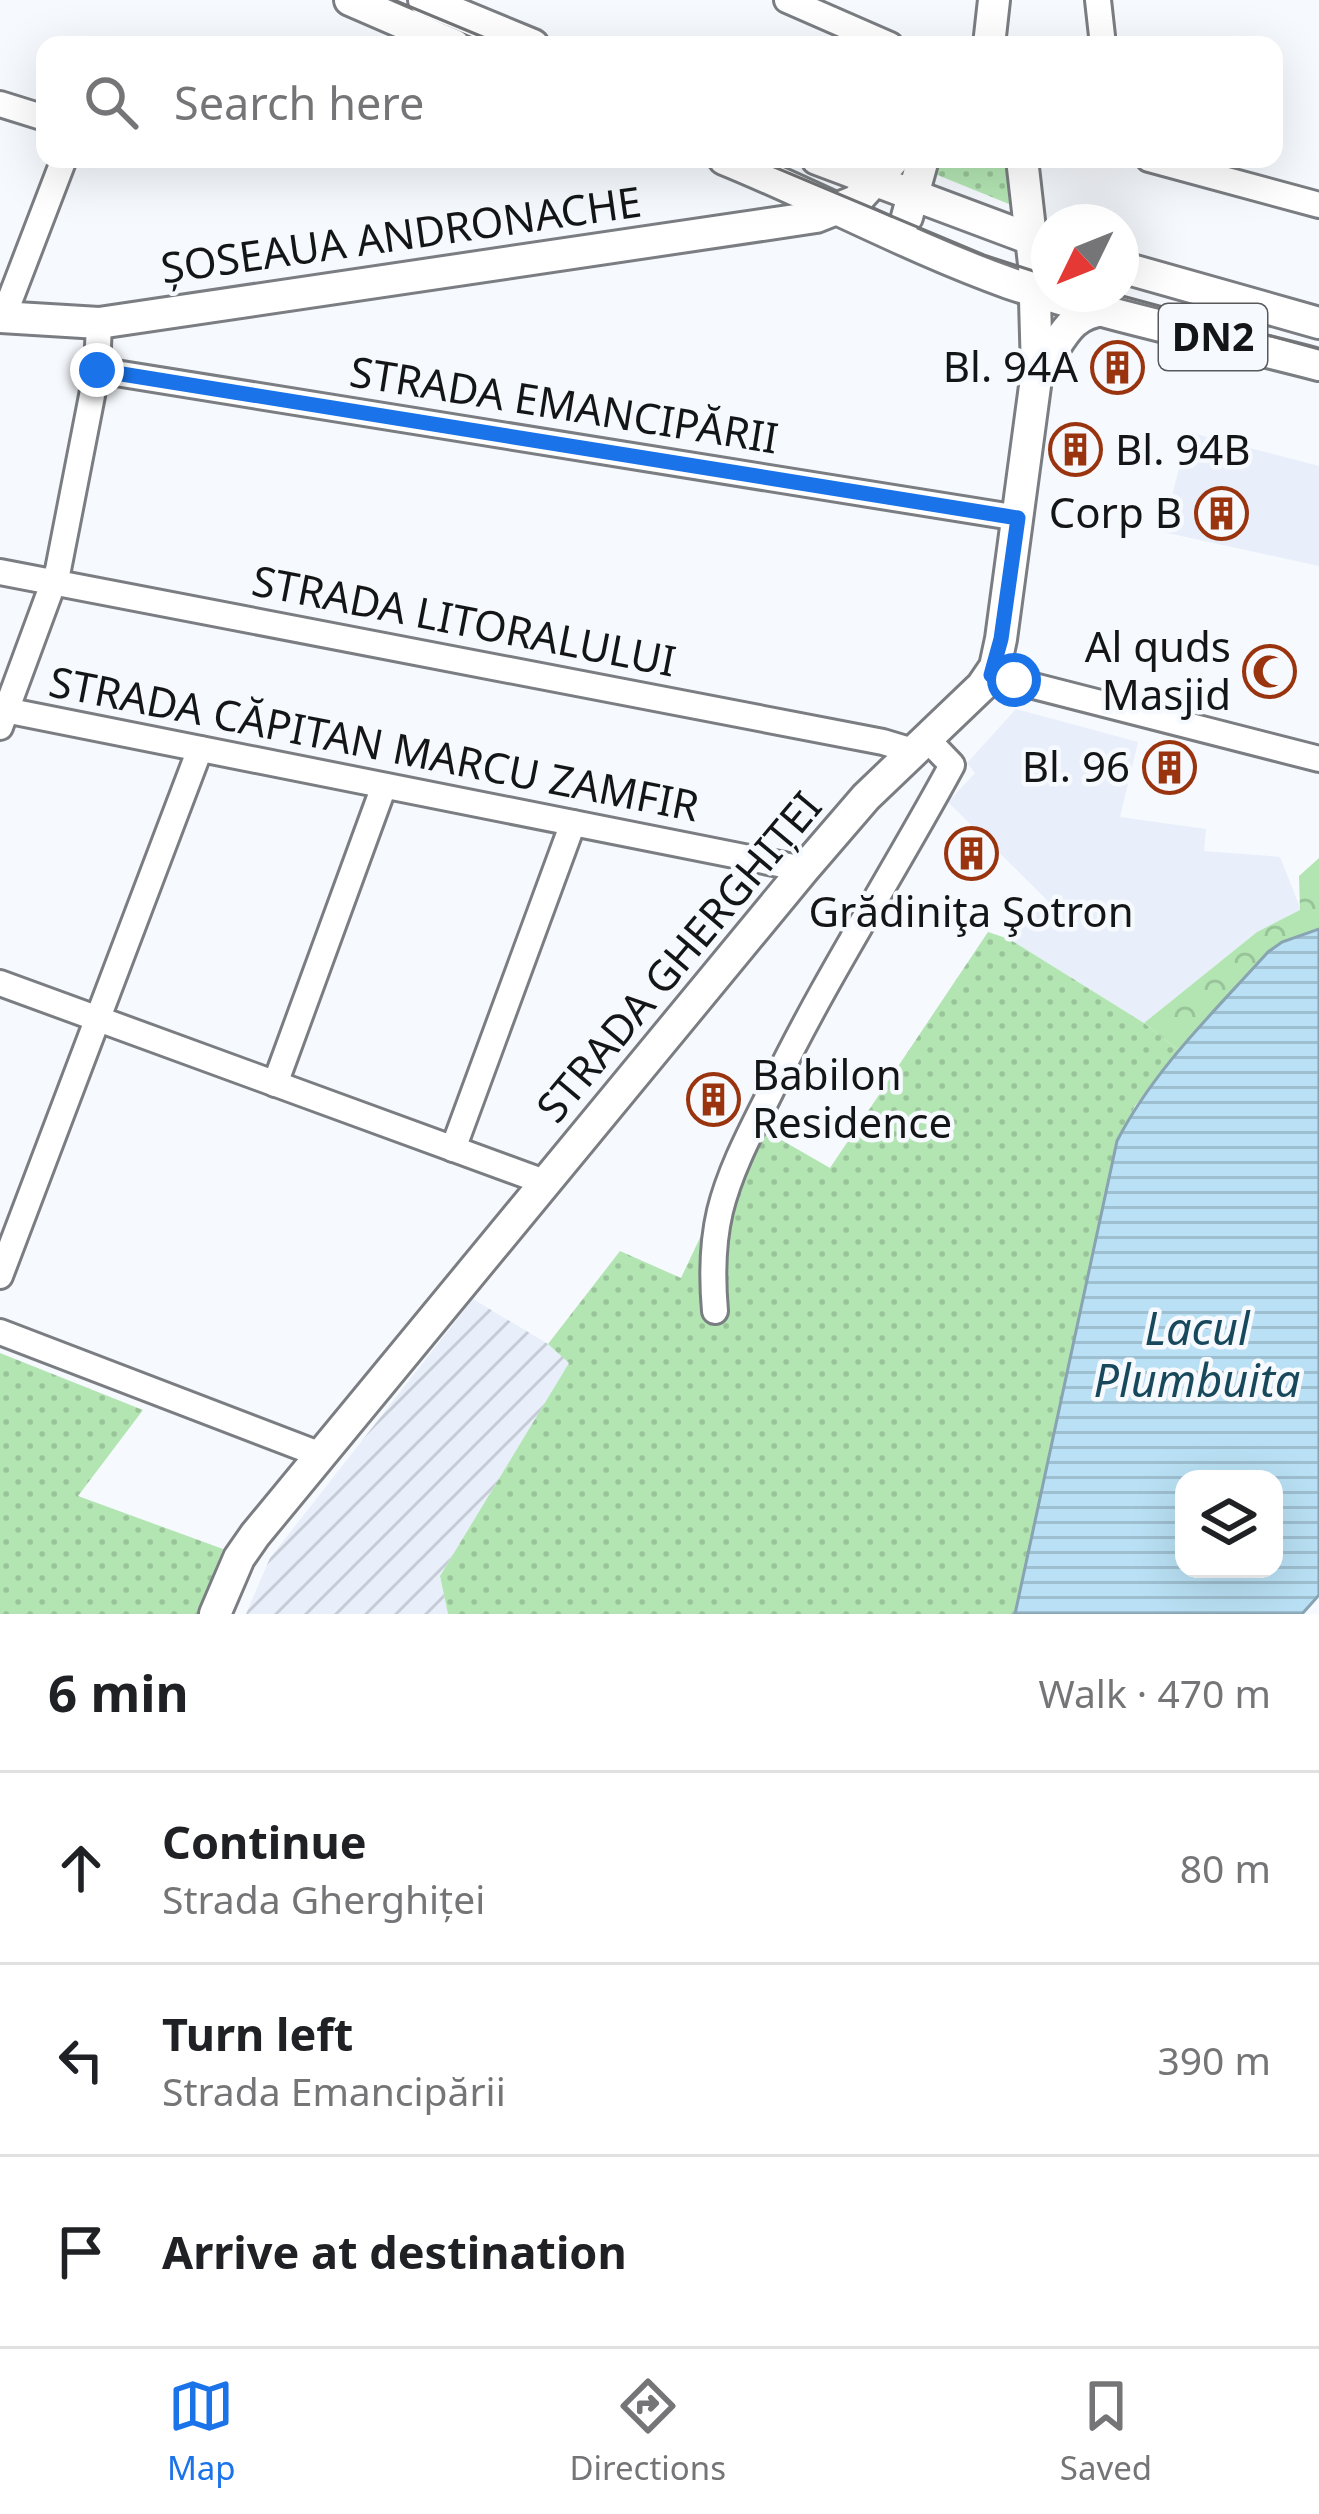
<!DOCTYPE html>
<meta charset="utf-8">
<style>
:root{--surface:#fff;--page:#f2f2f2;--text:#202124;--muted:#757577;--line:#e0e0e0;--accent:#1a73e8}
body{margin:0;font-family:"Noto Sans",sans-serif;background:var(--page);color:var(--text)}
.controls{position:absolute;right:36px;bottom:36px;display:grid;overflow:hidden;border-radius:24px;box-shadow:0 12px 48px #0002}
.controls button{width:108px;height:108px;display:grid;place-items:center;padding:0;border:0;border-bottom:3px solid var(--line);background:var(--surface);color:var(--text);font:60px sans-serif}
.compass{position:absolute;left:1031px;top:204px;width:108px;height:108px;border-radius:50%;background:var(--surface);box-shadow:0 12px 48px #0002;rotate:227deg}
.stop{position:absolute;width:36px;height:36px;margin:-27px;border:9px solid #1a73e8;border-radius:50%;background:#fff}
.stop.end{background:#1a73e8;border-color:#fff;box-shadow:0 3px 12px #0008}
.list{margin:0;padding:0;list-style:none}
h2{display:flex;justify-content:space-between;align-items:center;height:156px;margin:0;padding:0 48px;font-size:51px}
h2 small{font-size:39px;font-weight:400;color:var(--muted)}
.list li{display:grid;grid-template-columns:78px 1fr auto;gap:36px;align-items:center;box-sizing:border-box;height:192px;padding:0 48px;border-top:3px solid var(--line)}
.list b{display:block;font-size:45px;white-space:nowrap}
.list p{margin:0;font-size:39px;white-space:nowrap;color:var(--muted)}
.list em{font-size:39px;font-style:normal;color:var(--muted)}
.icon{flex:none;width:66px;height:66px;fill:none;stroke:currentColor;stroke-width:2;stroke-linecap:round;stroke-linejoin:round}
.map{position:relative;flex:none;width:1319px;height:1614px;overflow:hidden}
.search{position:absolute;background:var(--surface);box-shadow:0 12px 48px #0002;left:36px;right:36px;top:36px;height:132px;display:flex;align-items:center;gap:30px;box-sizing:border-box;padding:0 42px;border-radius:24px;color:var(--muted);font-size:45px}
.sheet{height:732px;background:var(--surface)}
nav{display:flex;justify-content:space-around;align-items:center;box-sizing:border-box;height:168px;border-top:3px solid var(--line);background:var(--surface);font-size:33px;color:var(--muted)}
nav a{display:grid;justify-items:center;gap:6px}
nav .on{color:var(--accent)}
.map>svg:first-child{display:block}
.built{fill:#e8effa}
.industrial{fill:url(#industrial-furrows)}
.grass{fill:url(#grass-dots)}
.park{fill:url(#park-crowns)}
.water{fill:url(#water-rules);stroke:#88a3b1;stroke-width:3;fill-rule:evenodd}
.lines{fill:none;stroke-linecap:round;stroke-linejoin:round}
.minor-casing{stroke:#7a7d81;stroke-width:30}
.major-casing{stroke:#7a7d81;stroke-width:36}
.minor{stroke:#fff;stroke-width:24}
.major{stroke:#fff;stroke-width:30}
.tram{stroke:#727476;stroke-width:3}
.route{stroke:#1a73e8;stroke-width:15}
.labels{text-anchor:middle;stroke-width:9;stroke-linejoin:round;paint-order:stroke}
.shield{fill:#f6f9fd;stroke:#58595b;stroke-width:3}
.shield-label{font-size:39px;font-weight:bold;fill:#141516}
.street-label{font-size:42px;fill:#141516;stroke:#f6f9fd}
.poi-label{font-size:42px;fill:#141516;stroke:#f6f9fd;text-anchor:end}
.water-label{font-size:45px;font-style:italic;fill:#17485c;stroke:#f6f9fd}
</style>
<div class="map">
<svg width="1319" height="1614" viewBox="0 0 1319 1614">
<defs>
<pattern id="industrial-furrows" width="10" height="10" patternUnits="userSpaceOnUse" patternTransform="scale(3)"><rect width="10" height="10" fill="#e8effa"/><path d="M-1 1l2-2M0 10L10 0M9 11l2-2" fill="none" stroke="#c6ccd6"/></pattern>
<pattern id="grass-dots" width="8" height="8" patternUnits="userSpaceOnUse" patternTransform="scale(3)"><rect width="8" height="8" fill="#b3e5b3"/><path d="M2 2h.1M6 6h.1" fill="none" stroke="#99c499" stroke-width="1.8" stroke-linecap="round"/></pattern>
<pattern id="park-crowns" width="20" height="18" patternUnits="userSpaceOnUse" patternTransform="scale(3)"><rect width="20" height="18" fill="#b3e5b3"/><path d="M2 6a3 3 0 1 1 6 0M12 15a3 3 0 1 1 6 0" fill="none" stroke="#99c499"/></pattern>
<pattern id="water-rules" width="6" height="5" patternUnits="userSpaceOnUse" patternTransform="scale(3)"><rect width="6" height="5" fill="#b9e0f4"/><path d="M0 2.5h6" fill="none" stroke="#9ebfd0"/></pattern>
</defs>
<rect width="100%" height="100%" fill="#f6f9fd"/>
<g class="built">
<path d="M1188,432l131,34v100l-156,-34z"/>
<path d="M1016,709l122,33 -18,75 86,12 -2,22 76,6 21,53 -44,22 -113,91 -135,-84 39,-38 -100,-99 27,-29 -8,-10z"/>
</g>
<path class="industrial" d="M473,1299l75,45 22,18 -130,214 8,38h-202l24,-56z"/>
<g class="grass">
<path d="M935,159h73l1,45 -79,-32z"/>
<path d="M988,932l21,7 135,84 34,27 -43,56 -18,35 -102,473h-567l-8,-38 129,-213 -21,-19 72,-93 61,27 58,-123 20,-28 71,41z"/>
<path d="M0,1353l143,57 -65,86 145,53 -26,65h-197z"/>
</g>
<path class="park" d="M1319,858v71l-37,13 -14,10 -90,98 -34,-27 113,-91 43,-22 -1,-34z"/>
<path class="water" d="M1319,929v666l-17,19h-287l102,-473c37,-72 97,-129 151,-189l14,-10zM1184,1479h90v90h-90z"/>
<g class="lines">
<defs>
<g id="minor">
<path d="M787,0l103,45"/>
<path d="M1098,0l5,45"/>
<path d="M0,104l45,14"/>
<path d="M1149,159l170,46"/>
<path d="M3,318l61,-159"/>
<path d="M97,370l921,148"/>
<path d="M0,572l883,170 30,9"/>
<path d="M991,675l328,84"/>
<path d="M0,709l804,160"/>
<path d="M0,727l58,-157 39,-200 2,-47"/>
<path d="M0,983l547,200"/>
<path d="M275,1084l109,-298"/>
<path d="M453,1149l120,-326"/>
<path d="M0,1276l200,-527"/>
<path d="M715,1311c-3,-34 -3,-66 5,-100 10,-41 31,-80 50,-118 54,-113 122,-217 182,-328l-25,-26"/>
<path d="M0,1332l321,123"/>
</g>
<g id="major">
<path d="M350,0l104,45"/>
<path d="M424,0l109,45"/>
<path d="M989,45l5,-45"/>
<path d="M724,159c96,39 187,89 285,124 101,34 207,55 310,82"/>
<path d="M817,159l230,86"/>
<path d="M907,217l16,-58"/>
<path d="M1121,267l198,56"/>
<path d="M0,317l99,6 717,-106 40,-16 38,-42"/>
<path d="M1037,371c24,-25 27,-57 67,-61"/>
<path d="M215,1614l24,-56 16,-23 549,-666 62,-72 116,-111 13,-19 6,-28 36,-268 -3,-107 -12,-105"/>
</g>
</defs>
<use href="#minor" class="minor-casing"/>
<use href="#major" class="major-casing"/>
<use href="#minor" class="minor"/>
<use href="#major" class="major"/>
<g class="tram">
<path d="M394,0l108,45"/>
<path d="M755,159l229,96 65,21"/>
<path d="M1115,294l204,55"/>
</g>
</g>
<g class="lines">
<path class="route" d="M97,370l921,148 -17,121 -10,36 23,5"/>
</g>
<defs>
<symbol id="building-ring" viewBox="-11 -11 22 22"><circle r="9.5" fill="#f6f9fd" stroke="#9a340f" stroke-width="1.5"/><path d="M-4-6H4V6H1V3H-1V6H-4ZM-2.5-4.3h1.7v1.8h-1.7ZM.8-4.3h1.7v1.8H.8ZM-2.5-1h1.7V.8h-1.7ZM.8-1h1.7V.8H.8Z" fill="#9a340f"/></symbol>
<symbol id="mosque-ring" viewBox="-11 -11 22 22"><circle r="9.5" fill="#f6f9fd" stroke="#9a340f" stroke-width="1.5"/><path d="M3.5-4.9A6 6 0 1 0 3.5 4.9A5 5 0 1 1 3.5-4.9Z" fill="#9a340f"/></symbol>
</defs>
<g fill-rule="evenodd">
<use href="#building-ring" x="1088" y="338" width="59" height="59"/>
<use href="#building-ring" x="1046" y="420" width="59" height="59"/>
<use href="#building-ring" x="1192" y="484" width="59" height="59"/>
<use href="#mosque-ring" x="1240" y="642" width="59" height="59"/>
<use href="#building-ring" x="1140" y="738" width="59" height="59"/>
<use href="#building-ring" x="942" y="824" width="59" height="59"/>
<use href="#building-ring" x="684" y="1070" width="59" height="59"/>
</g>
<g class="labels">
<rect class="shield" x="1159" y="304" width="108" height="66" rx="9"/>
<g class="shield-label">
<text x="1213" y="351">DN2</text>
</g>
<g class="street-label">
<text transform="translate(401 235) rotate(-8)" y="15">ȘOSEAUA ANDRONACHE</text>
<text transform="translate(564 405) rotate(9)" y="15">STRADA EMANCIPĂRII</text>
<text transform="translate(464 621) rotate(11)" y="15">STRADA LITORALULUI</text>
<text transform="translate(374 744) rotate(11)" y="15">STRADA CĂPITAN MARCU ZAMFIR</text>
<text transform="translate(679 957) rotate(-50)" y="15">STRADA GHERGHIȚEI</text>
</g>
<g class="poi-label">
<text x="1078" y="382">Bl. 94A</text>
<text x="1115" y="465" text-anchor="start">Bl. 94B</text>
<text x="1182" y="528">Corp B</text>
<text x="1231" y="662">Al quds<tspan x="1231" dy="48">Masjid</tspan></text>
<text x="1130" y="782">Bl. 96</text>
<text x="971" y="927" text-anchor="middle">Grădiniţa Şotron</text>
<text x="752" y="1090" text-anchor="start">Babilon<tspan x="752" dy="48">Residence</tspan></text>
</g>
<g class="water-label">
<text x="1197" y="1345">Lacul<tspan x="1197" dy="52">Plumbuita</tspan></text>
</g>
</g>
</svg>
<div class="controls">
<button><svg class="icon" aria-label="layers" viewBox="0 0 24 24"><path d="M12 4l9 5-9 5-9-5zM3 14l9 5 9-5"/></svg></button>
</div>
<svg class="compass" viewBox="-18 -18 36 36"><path d="M0-13l5 13h-10z" fill="#e53935"/><path d="M0 13l5-13h-10z" fill="#757577"/></svg>
<div class="stop" style="left:1014px;top:680px"></div>
<div class="stop end" style="left:97px;top:370px"></div>
<div class="search"><svg class="icon" aria-label="search" viewBox="0 0 24 24"><circle cx="10" cy="10" r="6"/><path d="M15 15l6 6"/></svg>Search here</div>
</div>
<section class="sheet">
<h2>6 min<small>Walk · 470 m</small></h2>
<ul class="list">
<li><svg class="icon" aria-label="ahead" viewBox="0 0 24 24"><path d="M12 20V5M6 11l6-6 6 6"/></svg><div><b>Continue</b><p>Strada Gherghiței</p></div><em>80 m</em></li>
<li><svg class="icon" aria-label="left" viewBox="0 0 24 24"><path d="M17 20v-9H6M10 6l-5 5 5 5"/></svg><div><b>Turn left</b><p>Strada Emancipării</p></div><em>390 m</em></li>
<li><svg class="icon" aria-label="arrive" viewBox="0 0 24 24"><path d="M6 21V4h12l-3 4 3 4H6"/></svg><div><b>Arrive at destination</b></div></li>
</ul>
</section>
<nav>
<a class="on"><svg class="icon" aria-label="map" viewBox="0 0 24 24"><path d="M3 6l6-2 6 2 6-2v14l-6 2-6-2-6 2zM9 4v14M15 6v14"/></svg>Map</a>
<a><svg class="icon" aria-label="directions" viewBox="0 0 24 24"><path d="M12 3l9 9-9 9-9-9zM9 14v-3h6M13 9l2 2-2 2"/></svg>Directions</a>
<a><svg class="icon" aria-label="saved" viewBox="0 0 24 24"><path d="M7 4h10v16l-5-4-5 4z"/></svg>Saved</a>
</nav>
